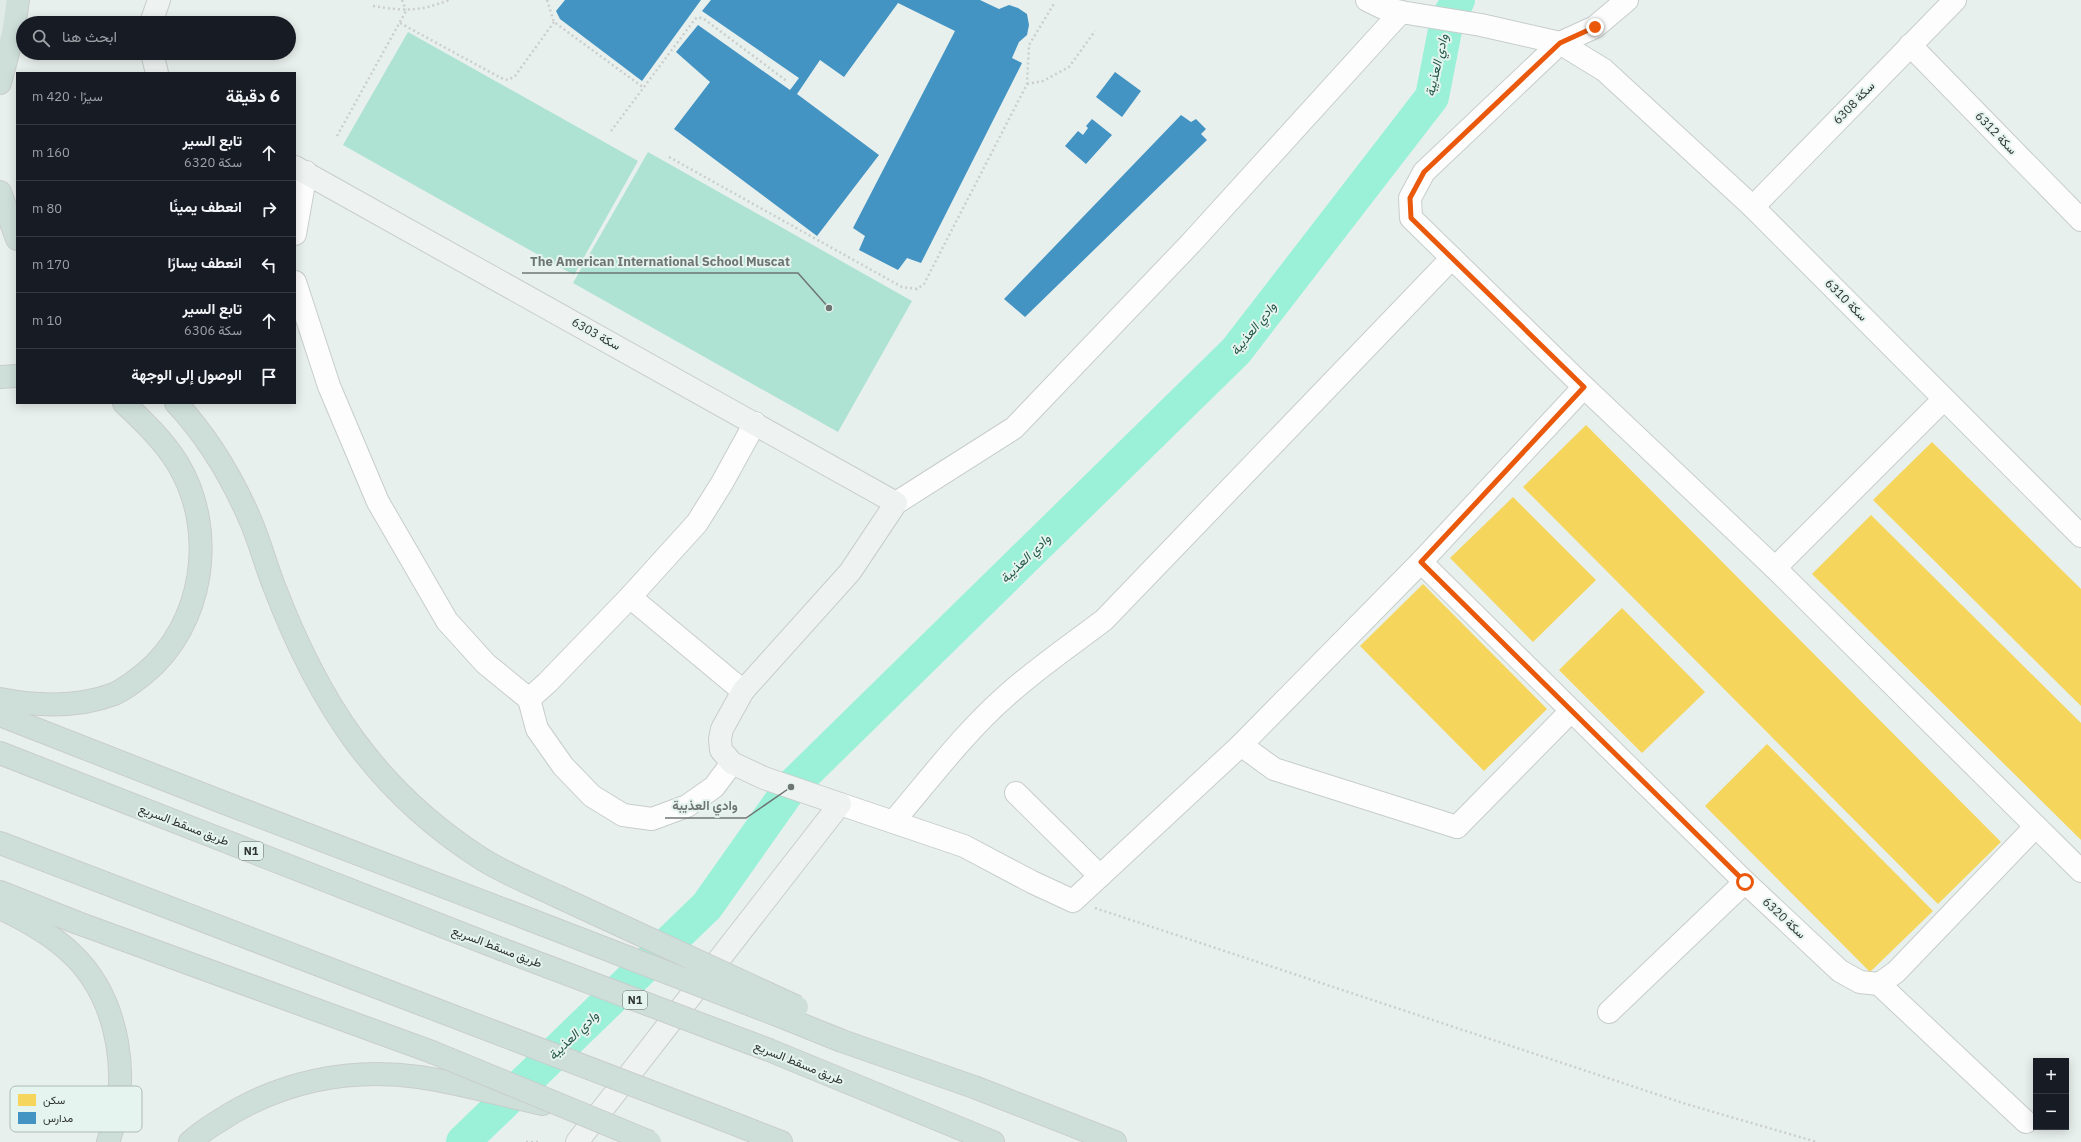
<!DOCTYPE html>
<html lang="ar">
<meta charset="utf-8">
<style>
:root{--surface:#171b24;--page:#20242c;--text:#f1f3f6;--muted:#9ea1a6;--line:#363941}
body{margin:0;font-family:"IBM Plex Sans",Vazirmatn,sans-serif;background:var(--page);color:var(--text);direction:rtl}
.controls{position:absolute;right:12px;bottom:12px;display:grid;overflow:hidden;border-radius:0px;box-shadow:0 2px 10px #0003}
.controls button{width:36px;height:36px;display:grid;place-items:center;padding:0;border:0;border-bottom:1px solid var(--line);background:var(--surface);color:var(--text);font:20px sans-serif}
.stop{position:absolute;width:12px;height:12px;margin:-9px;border:3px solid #ea580c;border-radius:50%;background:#fff}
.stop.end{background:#ea580c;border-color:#fff;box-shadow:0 1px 4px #0008}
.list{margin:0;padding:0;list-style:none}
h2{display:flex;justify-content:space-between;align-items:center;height:52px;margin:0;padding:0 16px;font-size:17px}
h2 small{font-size:13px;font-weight:400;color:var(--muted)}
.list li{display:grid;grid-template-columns:26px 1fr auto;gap:12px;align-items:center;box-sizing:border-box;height:56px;padding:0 16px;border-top:1px solid var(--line)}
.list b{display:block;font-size:15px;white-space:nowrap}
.list p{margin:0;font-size:13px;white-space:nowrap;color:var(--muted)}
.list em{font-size:13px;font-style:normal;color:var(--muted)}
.icon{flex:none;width:22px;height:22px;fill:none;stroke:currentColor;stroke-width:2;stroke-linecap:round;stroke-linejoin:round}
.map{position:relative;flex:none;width:2081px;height:1142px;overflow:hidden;direction:ltr}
.search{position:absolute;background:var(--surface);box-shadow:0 2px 10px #0003;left:16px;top:16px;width:280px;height:44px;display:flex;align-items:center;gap:10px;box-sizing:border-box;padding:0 14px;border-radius:22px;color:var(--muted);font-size:15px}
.panel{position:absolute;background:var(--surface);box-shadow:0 2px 10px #0003;left:16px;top:72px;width:280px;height:332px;border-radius:0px;direction:rtl}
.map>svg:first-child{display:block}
.green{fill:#aee2d2}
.homes{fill:#f6d55c}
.schools{fill:#4393c3}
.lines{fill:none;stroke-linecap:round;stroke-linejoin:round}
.river{stroke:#9bf1d7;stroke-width:34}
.street-casing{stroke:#c7cdcb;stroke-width:24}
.secondary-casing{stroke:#c7cdcb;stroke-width:24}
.primary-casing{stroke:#c9cdcb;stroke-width:24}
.highway-casing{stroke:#c9cdcb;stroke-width:24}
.path{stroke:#cbcecd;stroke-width:2.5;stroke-dasharray:2 3;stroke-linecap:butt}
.street{stroke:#fcfdfc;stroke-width:22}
.secondary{stroke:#eef3f2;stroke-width:22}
.primary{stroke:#e0eae7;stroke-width:22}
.highway{stroke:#cedfda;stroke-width:22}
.highway-bridge-casing{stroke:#c9cdcb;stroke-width:24;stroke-linecap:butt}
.highway-bridge{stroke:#cedfda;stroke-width:22}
.route{stroke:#ea580c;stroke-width:5}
.labels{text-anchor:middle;stroke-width:4;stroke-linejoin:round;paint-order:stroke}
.shield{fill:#e5f4ee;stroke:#656d6a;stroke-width:1}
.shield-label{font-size:11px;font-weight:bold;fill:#2e3331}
.street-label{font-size:12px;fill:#2e3331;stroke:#e5f4ee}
.water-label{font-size:13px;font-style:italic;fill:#245748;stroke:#e5f4ee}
.key{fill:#e5f4ee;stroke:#aebab5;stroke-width:1}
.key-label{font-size:11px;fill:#2e3331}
.leader{fill:none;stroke:#6f7573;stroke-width:1.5}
.callout-dot{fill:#6f7573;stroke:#e5f4ee;stroke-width:1.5}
.callout-label{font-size:13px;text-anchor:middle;font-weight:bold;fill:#6f7573;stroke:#e5f4ee;stroke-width:4;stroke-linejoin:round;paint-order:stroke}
</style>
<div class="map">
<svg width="2081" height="1142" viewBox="0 0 2081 1142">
<rect width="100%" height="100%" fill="#e8f0ed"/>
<g class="green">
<path d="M408,32l230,129 -64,114 -231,-130z"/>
<path d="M648,152l264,149 -74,131 -265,-149z"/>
</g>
<g class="homes">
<path d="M1586,425l415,417 -63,62 -415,-417z"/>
<path d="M1932,442l149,147v117l-208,-206z"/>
<path d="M1513,497l83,83 -63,62 -83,-84z"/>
<path d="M1871,515l210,208v117l-269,-266z"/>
<path d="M1423,584l124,125 -63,62 -124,-125z"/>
<path d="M1622,608l83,84 -63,61 -83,-83z"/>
<path d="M1767,744l166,167 -63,61 -165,-166z"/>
</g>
<g class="schools">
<path d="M565,0h136l-59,81 -82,-62 -4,-8z"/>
<path d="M711,0h269l19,9 10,-4 9,3 9,6 2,11 -2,10 -8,7 -7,16 10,5 -101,200 -14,-5 -9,12 -39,-20 6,-14 -12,-8 102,-197 -57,-28 -54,74 -24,-17 -23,34 82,61 -62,81 -143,-107 36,-47 -34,-30 22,-27 92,65 9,-12 -97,-67z"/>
<path d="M1115,72l26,19 -19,26 -26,-20z"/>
<path d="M1181,115l10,7 5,-3 10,10 -5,5 6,6 -182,177 -21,-18z"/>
<path d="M1092,119l20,16 -26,29 -21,-18 13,-15 5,4 5,-7 -2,-2z"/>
</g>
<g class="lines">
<path class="river" d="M463,1142l244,-236 84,-119 445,-436 196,-254 15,-77 11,-20"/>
<defs>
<g id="street">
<path d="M1367,0l14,7 20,5 80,13 79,18 44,27 149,137 328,329"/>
<path d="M1910,45l171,175"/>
<path d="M1753,207l202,-207"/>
<path d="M295,234l11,-62"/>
<path d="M295,282l34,104 49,116 69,119 39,43 43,35 18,-16 83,-86 67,-74 25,-40 33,-60"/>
<path d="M1584,387l-173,-169 -1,-20 14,-26 136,-129 35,-16 32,-27"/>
<path d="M896,503l118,-75 177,-185 210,-231"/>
<path d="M1421,562l324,320 95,89 20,11 19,2 17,-12 139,-145"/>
<path d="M1775,568l169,-169"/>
<path d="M630,597l113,94"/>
<path d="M529,699l8,30 26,37 29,30 31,19 29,4 35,-13 27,-19 18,-24"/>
<path d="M1241,745l33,24 183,58 114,-116"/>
<path d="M1016,793l84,83 141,-131 180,-183 163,-175 191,181 306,303"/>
<path d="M840,804l124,42 68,36 41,19 27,-25"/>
<path d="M893,822c36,-42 71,-89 113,-126 31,-28 65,-51 98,-76l348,-362"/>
<path d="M1879,984l147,138"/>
<path d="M1609,1012l136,-130"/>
</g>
<g id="secondary">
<path d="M151,23l8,-23"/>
<path d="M152,53l5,20"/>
<path d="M295,167l601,336 -46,69 -107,119 -21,38 -2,10 1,11 11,13 32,15 76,26 -263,338"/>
</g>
<path id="primary" d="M0,29l9,-29"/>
<g id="highway">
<path d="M0,83l13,-49 5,-34"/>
<path d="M0,192l17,47"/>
<path d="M0,377l17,-1"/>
<path d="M176,403c30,32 55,73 73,114 10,22 16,46 25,69 44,115 100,203 205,271 24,16 53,27 78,39"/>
<path d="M0,699c37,7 78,9 114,-5 10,-4 21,-13 30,-20 60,-49 74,-143 34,-210 -14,-23 -34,-42 -54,-61"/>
<path d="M0,715l230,90 301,115"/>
<path d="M0,753l501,196"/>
<path d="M0,843l416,159"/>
<path d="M0,892l78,31 354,129"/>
<path d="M0,908c26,12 51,26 72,46 48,46 60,127 36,188"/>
<path d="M790,1020l52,21 132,46 141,55"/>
<path d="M769,1050l224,92"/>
<path d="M722,1119l59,23"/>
<path d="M190,1142c9,-8 19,-15 29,-21 59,-39 130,-54 200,-44 41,6 83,18 124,27"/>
</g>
</defs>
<use href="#street" class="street-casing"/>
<use href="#secondary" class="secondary-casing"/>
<use href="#primary" class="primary-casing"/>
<use href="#highway" class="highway-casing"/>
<g class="path">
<path d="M402,0l4,10"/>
<path d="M547,0l7,22 90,66"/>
<path d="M373,6c31,5 46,6 76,-6"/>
<path d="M400,23l101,55 7,2 7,-4 39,-54"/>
<path d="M1027,84l16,-3 26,-14 26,-36"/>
<path d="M611,131l84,-112 3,-2 6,2 84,63"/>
<path d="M337,136l69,-125"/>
<path d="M669,157l233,130 15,2 7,-5 103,-200 2,-39 26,-43"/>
<path d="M1095,908l591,196 131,38"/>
<path d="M526,1142h15"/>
</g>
<use href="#street" class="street"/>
<use href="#secondary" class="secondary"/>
<use href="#primary" class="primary"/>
<use href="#highway" class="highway"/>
<defs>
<g id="highway-bridge">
<path d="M557,896l240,111"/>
<path d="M531,920l259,100"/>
<path d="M501,949l268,101"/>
<path d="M416,1002l306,117"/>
<path d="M432,1052l218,90"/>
</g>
</defs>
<use href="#highway-bridge" class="highway-bridge-casing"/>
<use href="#highway-bridge" class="highway-bridge"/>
</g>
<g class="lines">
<path class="route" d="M1595,27l-35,16 -136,129 -14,26 1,20 173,169 -163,175 324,320"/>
</g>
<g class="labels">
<g class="shield">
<rect x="239" y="842" width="24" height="18" rx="3"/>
<rect x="623" y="991" width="24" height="18" rx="3"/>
</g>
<g class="shield-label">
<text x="251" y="855">N1</text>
<text x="635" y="1004">N1</text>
</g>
<g class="street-label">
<text transform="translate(1854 103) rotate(-46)" y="4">سكة 6308</text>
<text transform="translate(1996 133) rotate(46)" y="4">سكة 6312</text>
<text transform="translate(1846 300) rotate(45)" y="4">سكة 6310</text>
<text transform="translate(596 334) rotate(29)" y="4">سكة 6303</text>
<text transform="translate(184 825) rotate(21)" y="4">طريق مسقط السريع</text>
<text transform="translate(1784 918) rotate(43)" y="4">سكة 6320</text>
<text transform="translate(497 947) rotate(21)" y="4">طريق مسقط السريع</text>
<text transform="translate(799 1063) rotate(22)" y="4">طريق مسقط السريع</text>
</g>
<g class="water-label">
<text transform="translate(1436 65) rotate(-77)" y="5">وادي العذيبة</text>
<text transform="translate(1253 328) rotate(-51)" y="5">وادي العذيبة</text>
<text transform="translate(1025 558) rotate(-44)" y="5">وادي العذيبة</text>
<text transform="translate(573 1035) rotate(-44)" y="5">وادي العذيبة</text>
</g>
</g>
<rect x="10" y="1086" width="132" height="46" rx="6" class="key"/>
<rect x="18" y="1094" width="18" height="12" fill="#f6d55c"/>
<rect x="18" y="1112" width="18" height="12" fill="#4393c3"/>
<g class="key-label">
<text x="43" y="1104">سكن</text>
<text x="43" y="1122">مدارس</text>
</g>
<path class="leader" d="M829 308L798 273H522M791 787L746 818H665"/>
<g class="callout-dot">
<circle cx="829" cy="308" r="4"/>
<circle cx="791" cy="787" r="4"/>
</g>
<g class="callout-label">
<text x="660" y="266">The American International School Muscat</text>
<text x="705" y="810">وادي العذيبة</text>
</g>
</svg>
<div class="controls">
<button>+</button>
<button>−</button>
</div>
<div class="stop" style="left:1745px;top:882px"></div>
<div class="stop end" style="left:1595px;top:27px"></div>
<div class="search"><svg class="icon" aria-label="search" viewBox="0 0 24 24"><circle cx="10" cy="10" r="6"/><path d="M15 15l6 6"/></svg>ابحث هنا</div>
<section class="panel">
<h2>6 دقيقة<small>سيرًا · 420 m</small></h2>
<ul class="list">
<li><svg class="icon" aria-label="ahead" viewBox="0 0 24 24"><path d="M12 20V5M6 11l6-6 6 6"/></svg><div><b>تابع السير</b><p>سكة 6320</p></div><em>160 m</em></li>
<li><svg class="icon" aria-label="right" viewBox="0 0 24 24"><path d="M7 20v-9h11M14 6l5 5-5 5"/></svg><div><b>انعطف يمينًا</b></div><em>80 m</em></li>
<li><svg class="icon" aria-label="left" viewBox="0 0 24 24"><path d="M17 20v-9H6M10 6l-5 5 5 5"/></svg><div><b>انعطف يسارًا</b></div><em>170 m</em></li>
<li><svg class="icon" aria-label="ahead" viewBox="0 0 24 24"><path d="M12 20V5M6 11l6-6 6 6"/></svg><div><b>تابع السير</b><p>سكة 6306</p></div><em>10 m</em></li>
<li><svg class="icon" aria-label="arrive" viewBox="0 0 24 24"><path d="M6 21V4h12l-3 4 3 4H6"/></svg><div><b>الوصول إلى الوجهة</b></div></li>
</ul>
</section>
</div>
